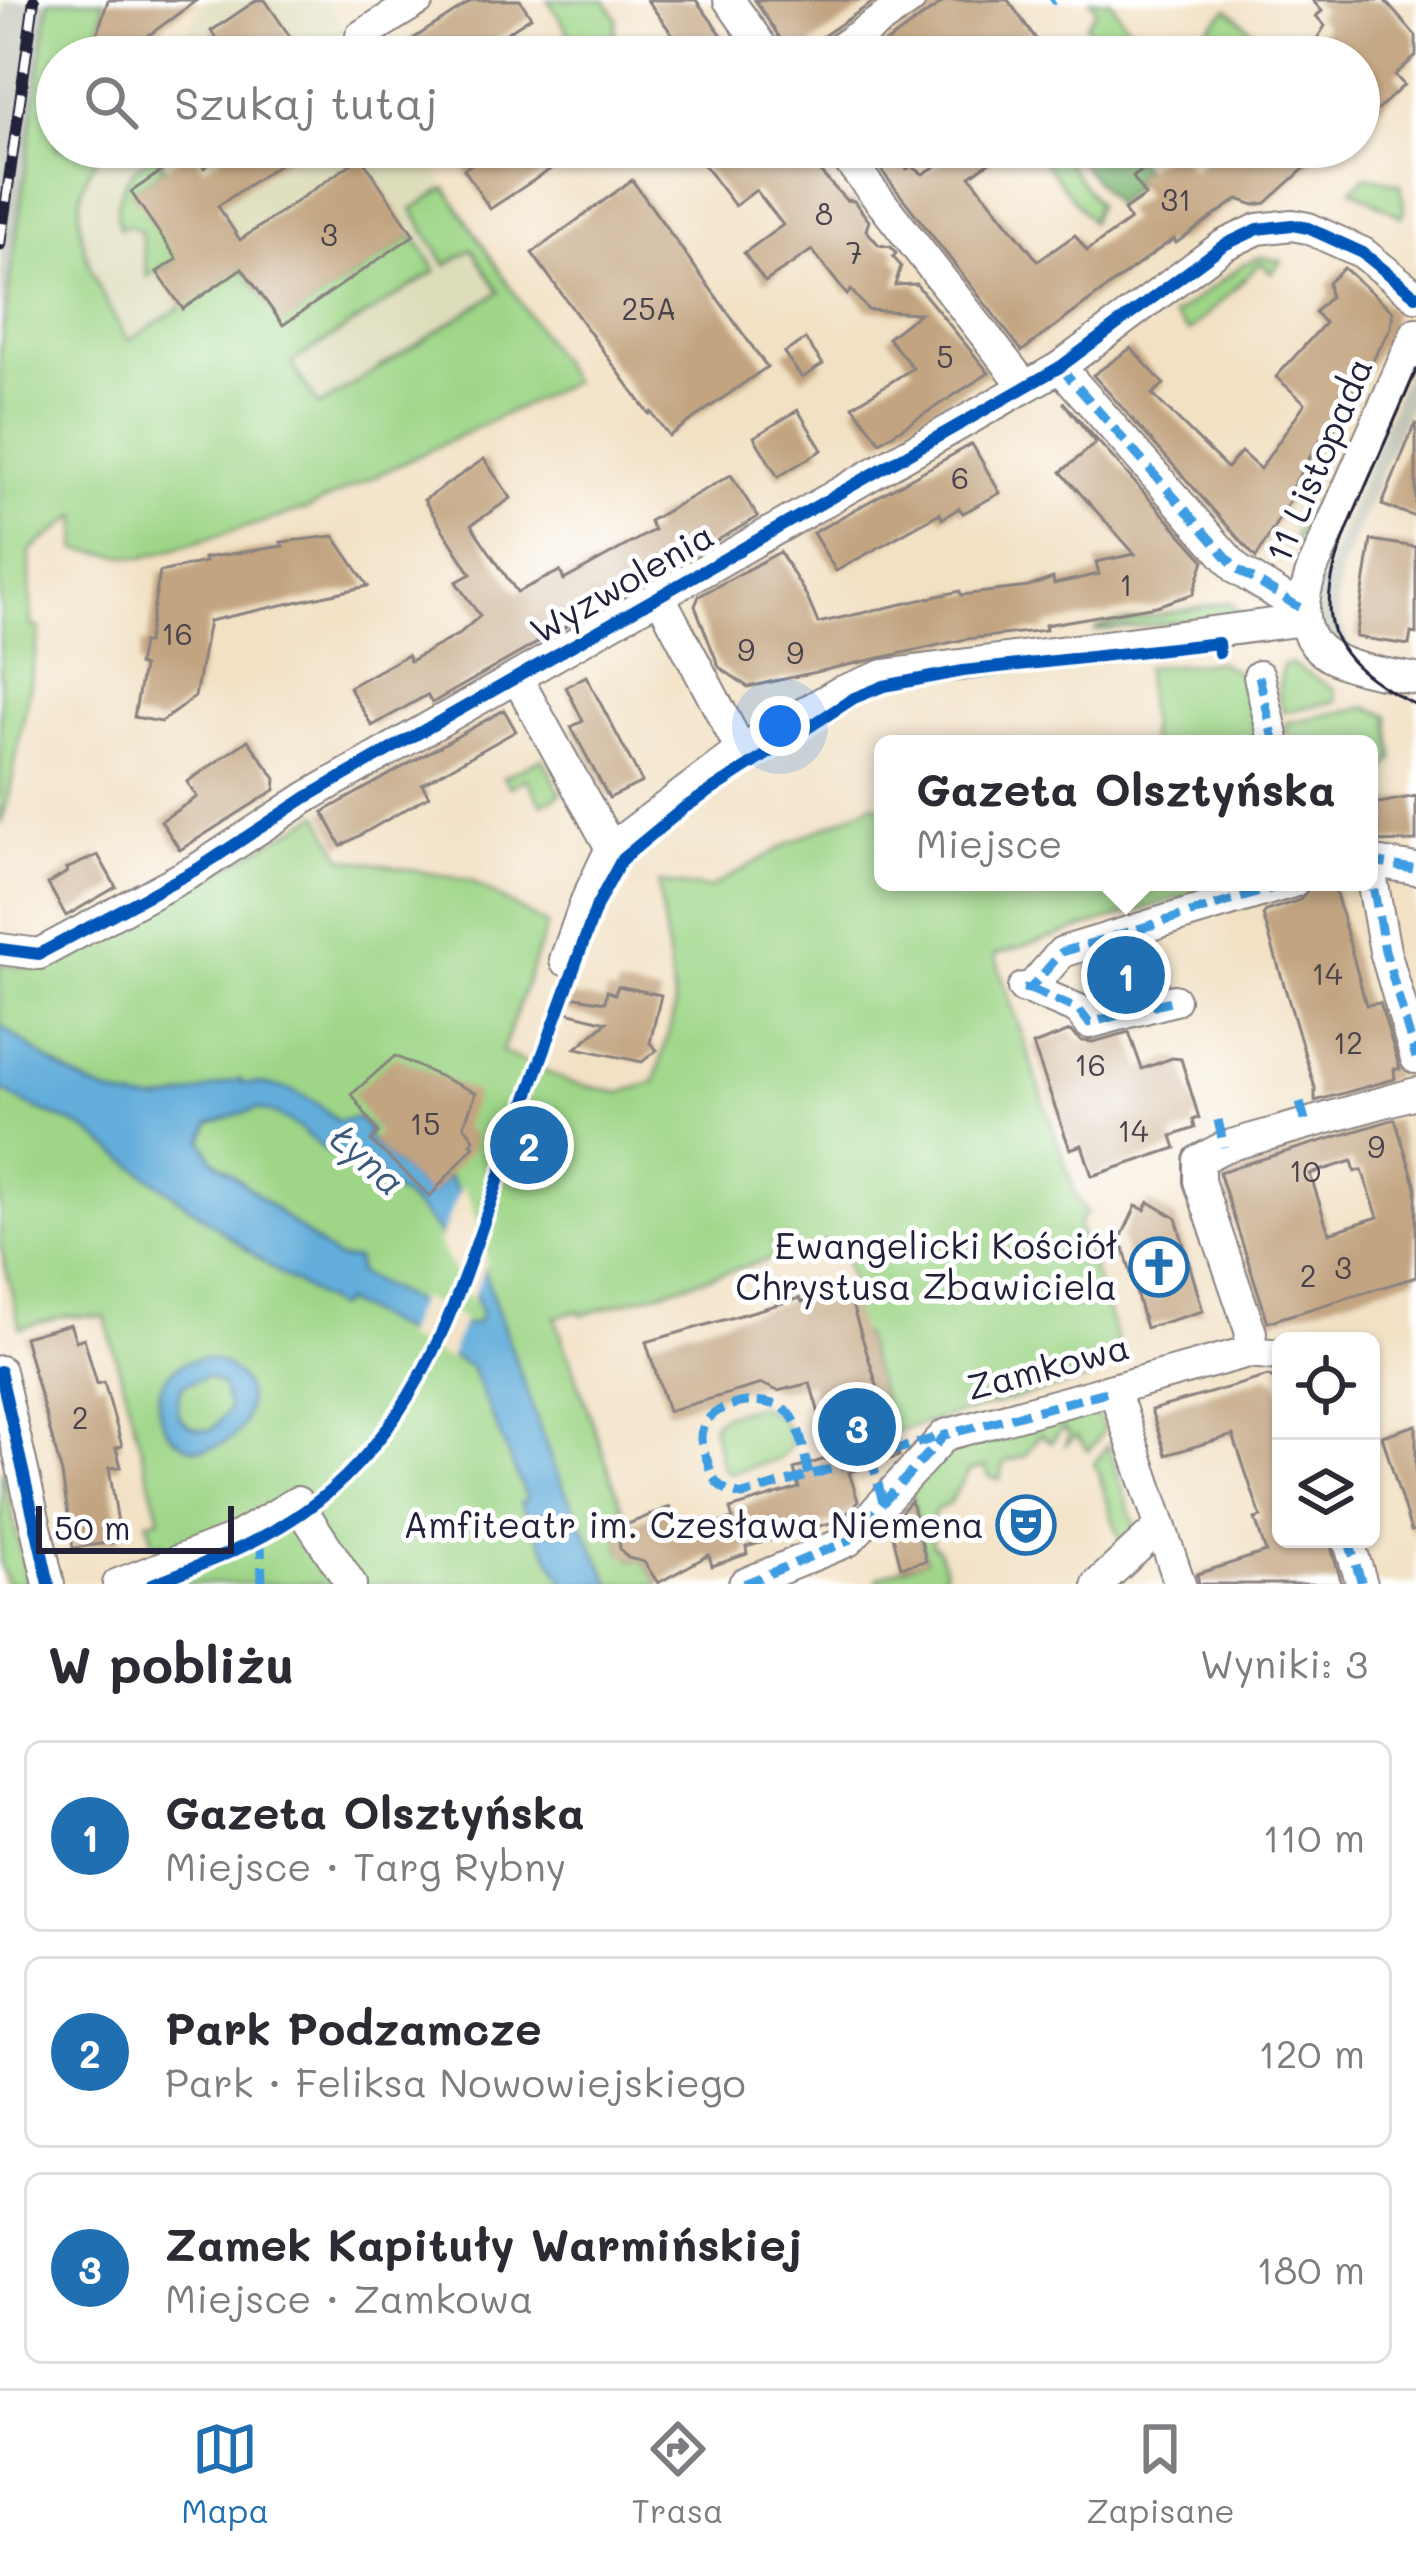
<!DOCTYPE html>
<html lang="pl">
<meta charset="utf-8">
<style>
:root{--surface:#fff;--page:#f2f2f3;--text:#2b2b33;--muted:#7c7c81;--line:#e1e1e2;--accent:#1f6fb2}
body{margin:0;font-family:Mali,sans-serif;background:var(--page);color:var(--text)}
.controls{position:absolute;right:36px;bottom:36px;display:grid;overflow:hidden;border-radius:18px;box-shadow:0 3px 9px #0004}
.controls button{width:108px;height:108px;display:grid;place-items:center;padding:0;border:0;border-bottom:3px solid var(--line);background:var(--surface);color:var(--text);font:60px sans-serif}
.scale{position:absolute;left:36px;bottom:30px;width:198px;box-sizing:border-box;padding-left:12px;border:6px solid #22223b;border-top:0;font-size:33px;line-height:42px;white-space:nowrap;color:#22223b;-webkit-text-stroke:9px #fff;paint-order:stroke}
.you{position:absolute;left:780px;top:726px;width:42px;height:42px;margin:-30px;border:9px solid #fff;border-radius:50%;background:#1a73e8;box-shadow:0 0 0 18px #1a73e833}
.badge{display:grid;place-items:center;width:78px;height:78px;border-radius:50%;background:var(--accent);color:#fff;font-size:39px;font-weight:700}
.pin{position:absolute;translate:-50% -50%;border:6px solid #fff;box-shadow:0 3px 12px #0006}
.popup{position:absolute;left:874px;top:735px;width:504px;height:156px;box-sizing:border-box;display:grid;place-content:center;border-radius:18px;background:var(--surface);filter:drop-shadow(0 3px 9px #0005);font-size:39px;white-space:nowrap;color:var(--muted)}
.popup b{font-size:45px;color:var(--text)}
.popup::after{content:'';position:absolute;left:50%;top:100%;margin-left:-24px;border:24px solid transparent;border-top-color:var(--surface)}
.list{margin:0;padding:0;list-style:none}
h2{display:flex;justify-content:space-between;align-items:center;height:156px;margin:0;padding:0 48px;font-size:51px}
h2 small{font-size:39px;font-weight:400;color:var(--muted)}
.list li{display:grid;grid-template-columns:78px 1fr auto;gap:36px;align-items:center;box-sizing:border-box;height:192px;margin:0 24px 24px;padding:0 24px;border:3px solid var(--line);border-radius:18px}
.list b{display:block;font-size:45px;white-space:nowrap}
.list p{margin:0;font-size:39px;white-space:nowrap;color:var(--muted)}
.list em{font-size:39px;font-style:normal;color:var(--muted)}
.icon{flex:none;width:66px;height:66px;fill:none;stroke:currentColor;stroke-width:2;stroke-linecap:round;stroke-linejoin:round}
.map{position:relative;flex:none;width:1416px;height:1584px;overflow:hidden}
.search{position:absolute;background:var(--surface);box-shadow:0 3px 9px #0004;left:36px;right:36px;top:36px;height:132px;display:flex;align-items:center;gap:30px;box-sizing:border-box;padding:0 42px;border-radius:66px;color:var(--muted);font-size:45px}
.sheet{height:804px;background:var(--surface)}
nav{display:flex;justify-content:space-around;align-items:center;box-sizing:border-box;height:168px;border-top:3px solid var(--line);background:var(--surface);font-size:33px;color:var(--muted)}
nav a{display:grid;justify-items:center;gap:6px}
nav .on{color:var(--accent)}
.map>svg:first-child{display:block}
.built{fill:#deddbb}
.industrial{fill:#c3c6b9}
.green{fill:#9ed587;stroke:#607c61;stroke-width:3}
.forest{fill:#7eb674;stroke:#506c58;stroke-width:3}
.water{fill:#62adda;stroke:#42688a;stroke-width:3;fill-rule:evenodd}
.pier{fill:#f2e1c4}
.building{fill:#c2a480;fill-rule:evenodd}
.lines{fill:none;stroke-linecap:round;stroke-linejoin:round}
.street-casing{stroke:#8a8280;stroke-width:34}
.street{stroke:#fff;stroke-width:30}
.tram{stroke:#22223b;stroke-width:3}
.rail-casing{stroke:#22223b;stroke-width:12}
.rail{stroke:#fff;stroke-width:8;stroke-dasharray:22;stroke-linecap:butt}
.quiet{stroke:#3c9ce2;stroke-width:9;stroke-dasharray:18 9;stroke-linecap:butt}
.cycleway-casing{stroke:#fff;stroke-width:20}
.cycleway{stroke:#0057b8;stroke-width:12}
.labels{text-anchor:middle;stroke-width:10;stroke-linejoin:round;paint-order:stroke}
.number-label{font-size:30px;fill:#4a424c}
.street-label{font-size:36px;fill:#22223b;stroke:#fff}
.poi-label{font-size:36px;fill:#22223b;stroke:#fff;text-anchor:end}
.water-label{font-size:39px;font-style:italic;fill:#3c5a7b;stroke:#fff}
</style>
<div class="map">
<svg width="1416" height="1584" viewBox="0 0 1416 1584">
<rect width="100%" height="100%" fill="#fff"/>
<filter id="ink" filterUnits="userSpaceOnUse"><feTurbulence type="fractalNoise" baseFrequency=".00833" numOctaves="2"/><feDisplacementMap in="SourceGraphic" scale="24" xChannelSelector="R" yChannelSelector="G"/><feConvolveMatrix kernelMatrix="1 2 1 2 8 2 1 2 1" color-interpolation-filters="sRGB"/></filter>
<filter id="wash" filterUnits="userSpaceOnUse"><feTurbulence type="fractalNoise" baseFrequency=".004" numOctaves="4" result="noise"/><feDisplacementMap in="SourceGraphic" scale="48" xChannelSelector="R" yChannelSelector="G"/><feGaussianBlur stdDeviation="2.7" result="paint"/><feColorMatrix in="noise" values="0 0 0 0 0 0 0 0 0 0 0 0 0 0 0 0 0 1.4 0 .05"/><feComposite in="paint" operator="in"/></filter>
<g filter="url(#wash)">
<rect width="100%" height="100%" fill="#f2e1c4"/>
<g class="built">
<path d="M206,0h120l36,57h-189z"/>
<path d="M67,147h353l152,235 -265,127 -165,49 -65,-8 1,-35 -49,37z"/>
</g>
<g class="industrial">
<path d="M5,0h44l-49,352v-319z"/>
<path d="M1416,348v42l-76,183 -3,28 3,23 9,19 10,10 -26,-10 -11,-14 -8,-30z"/>
</g>
<g class="green">
<path d="M49,0h55l-8,57h-39v90h46c-6,11 -14,22 -18,33 -19,53 16,117 43,161l114,-73 41,56 131,-89 22,36 -145,92 28,43 180,-114 -27,-43 -26,16 -34,-56 34,-21 126,194 -265,127 -165,49 -65,-8 1,-35 -48,36 1,75 9,2 -31,169 -9,29v-474z"/>
<path d="M548,0h57l12,18 -2,16 -32,22z"/>
<path d="M1090,0h20l39,57h-27l-4,-6 -9,6 -23,-32 11,-15z"/>
<path d="M1228,9l37,33 -14,15h-20l-22,-30z"/>
<path d="M1032,147h33l-6,5 38,52 -6,18z"/>
<path d="M155,154l10,14 -33,24 51,63 -36,22 -6,-45 -11,-7 -10,3c-9,-31 8,-59 35,-74z"/>
<path d="M1367,176l34,8 3,26 -3,7 -49,-28z"/>
<path d="M1260,257l22,4 -11,12 -10,-10 -72,69 -16,-16 71,-52z"/>
<path d="M1347,447l8,3 -50,109 -11,-23z"/>
<path d="M1230,602l12,13 -148,16 8,-5z"/>
<path d="M1219,662l22,12 17,70h-108l-5,-77z"/>
<path d="M1291,664l43,25 2,12 -53,11 -5,-20 5,-26z"/>
<path d="M1366,707l22,8 6,44 -13,15 -12,3v-33h-79l-5,-21z"/>
<path d="M543,758l18,36 -19,10 -16,-26 -16,9 -7,-10z"/>
<path d="M874,804l9,4v74h347l-235,73 81,241 11,18 -6,4 -2,10 45,133 -29,9 -4,8 -198,54 -31,-98h-5l-10,-45 6,-2 -12,-41 -10,-5 -249,74 -3,-4 -24,6 73,206 -9,13 1,13 12,11 11,1 17,23h-509l13,-42 -10,3 -7,-23 13,-4 -55,-201 -39,-1 -46,12 -20,-84v-280l48,6 271,-156 24,44 126,22 78,45 -45,127 67,30 51,11 35,-11 20,-74 -17,-125 52,5 80,-45z"/>
<path d="M755,1406c24,5 32,15 36,39l-12,14 -49,14 -8,-7 -10,-41 9,-9z"/>
<path d="M1089,1410l9,7 6,13 -15,21 -13,-15 -10,8 3,-11 -6,-5 -12,14 -11,-8 -15,22 -20,6 -5,18 -11,-3 -3,-10 -16,3 -22,34 -12,6 -5,12 2,25h4l9,24 -13,13h-56l1,-7 48,-17 -17,-75 34,-34z"/>
<path d="M1108,1445l30,90 -12,11c-14,-15 -20,-59 -32,-82z"/>
<path d="M2,1468l26,116h-21l-7,-21z"/>
</g>
<path class="forest" d="M1080,147h13l5,6 9,-6h21l16,22 -11,7 4,7 -22,22 -43,-52z"/>
<g class="water">
<path d="M0,1025c47,34 105,85 168,75 24,-4 49,-15 73,-21l1,4c38,-1 69,11 95,38l20,-3 13,12 -4,6 64,59 18,-19 16,25 14,54 76,213 57,116h-46l-45,-81 7,-4 -56,-132 -127,-65 -8,6 -60,-37 -190,-141c-29,-16 -60,-21 -86,-42zM257,1109c31,5 48,26 72,44 23,16 51,26 74,44 36,28 65,72 78,117l-4,9 -12,2 -11,-4 -95,-47 -3,-15h-18l-15,-11 -111,-90 -9,-18 7,-17z"/>
<path d="M202,1358c30,3 53,27 44,58 -3,12 -12,23 -24,28 -60,28 -97,-73 -20,-86zM207,1377l15,8 7,24 -16,20c-30,5 -45,-19 -29,-45z"/>
</g>
<g class="pier">
<path d="M461,1185l9,15 17,60 -16,42 -32,-59z"/>
<path d="M419,1297l45,22 -15,41 -46,-22z"/>
</g>
<g id="blocks">
<g class="building">
<path d="M108,0h89l-78,57h-5l-17,-23z"/>
<path d="M257,0h8l39,57h-75l-18,-26z"/>
<path d="M473,0h47l11,17 -62,40h-84z"/>
<path d="M647,0h49l42,57h-49z"/>
<path d="M755,0h121l-60,41 -14,14 -13,-3z"/>
<path d="M946,0h62l41,57h-183z"/>
<path d="M1312,0h72l32,36v20l-21,19 9,10 -45,42v-70h-44v-15l10,-16 -9,-10 6,-5z"/>
<path d="M235,147h69l-86,59 22,34 121,-83 53,78 -131,90 -41,-57 -59,41 -26,-37 20,-13 -46,-67 60,-41 13,17z"/>
<path d="M498,147h86l-94,62 -26,-40z"/>
<path d="M690,147h107l49,53 8,1 15,20 -3,9 13,15 12,2 5,6 -3,4 8,9 -6,19 21,-1 73,89 -109,69 -27,-36 60,-38 -25,-30 32,-25 -52,-3 -17,-20 -4,5 -35,-45 -47,32 -21,-29 39,-28 -27,-35 -21,16z"/>
<path d="M863,147h27l17,22 4,-3 12,8 44,-27h44l-41,29 68,85 37,-26 12,16 43,-31 -6,-10 21,-14 -12,-19 42,-30 17,24 26,-24h110l-62,56 -12,2 -16,-6 -62,44 -2,-4 -12,8 -140,104z"/>
<path d="M632,180l135,187 -98,69 -18,-24 -2,2 -117,-161z"/>
<path d="M1344,268l49,43 -2,17 -57,101 -5,-4 -41,69 3,4 -35,60 -163,-183 38,-27 33,36 -12,10 75,74 14,-16 19,17 45,-66 -29,-26 49,-54 -10,-11 15,-15 -2,-14z"/>
<path d="M805,339l18,25 -21,14 -18,-25z"/>
<path d="M1063,402l141,158 -11,34 -37,12 -111,19 1,5 -80,9 -218,48 -29,-20 -24,-61 4,-10 81,-44 26,43 12,28 142,-32 1,4 67,-8 25,-9 1,6 45,-10 -3,-12 39,-8 -74,-82 35,-29z"/>
<path d="M798,410l24,40 -44,27 -24,-40z"/>
<path d="M1415,424h1v93l-34,-12z"/>
<path d="M972,444l28,49 -37,20 -4,-5 -17,11 -2,-6 -104,58 -23,-38z"/>
<path d="M484,459l27,39 -40,27 46,67 43,-21 4,9 90,-50 -5,-9 82,-46 27,42 -326,186 -5,-8 -55,31 -23,-39 58,-32 3,6 49,-27 21,-18 -24,-34 15,-8 -47,-74z"/>
<path d="M334,536l34,50 -159,35 -14,76 -34,25 -27,-5 9,-50 -5,-2 4,-22h5l13,-71 45,-10 -1,-4 79,-12 -2,-4z"/>
<path d="M1371,540l45,7v87l-5,-1 -2,12 -53,-8z"/>
<path d="M586,676l56,106 -33,16 -38,-71 12,-6 -17,-34z"/>
<path d="M504,710l12,21 -94,53 7,12 -88,50 -18,-34z"/>
<path d="M248,740l28,39 -1,11 -95,60 -19,-29 36,-24 -10,-15z"/>
<path d="M1416,796v45l-47,1v-37z"/>
<path d="M98,855l18,32 -50,29 -18,-32 19,-12 -1,-3z"/>
<path d="M1319,882h14l33,123 14,-2 20,66h-6l1,10 -80,22v-13l-52,-173 3,-4 34,-11 12,-16z"/>
<path d="M1156,945l11,37 -71,19 -3,-4 -9,-31z"/>
<path d="M618,986l43,9 -11,48 7,7 -15,12 -66,-14 31,-26 -45,-11 3,-16 40,7 2,-11 8,3z"/>
<path d="M1070,1031l12,10 11,1 36,-10 13,37 30,-11 9,1 18,59 -6,2 2,8 -23,8 4,12 -84,28 -10,-31 -12,4 -37,-104z"/>
<path d="M395,1056l81,37 -12,32 10,14 -3,5 3,2 -44,50 -59,-55 7,-8 -26,-39z"/>
<path d="M1395,1119l21,68v90l-148,45 -49,-150zM1352,1161l3,11 7,-2 16,47 -49,16 -19,-59z"/>
<path d="M1149,1202l27,16 27,93 -57,17 -25,-90 15,-32 9,4z"/>
<path d="M847,1289l52,167 -50,16 9,29 -17,19 -95,27 1,7 -35,12 -3,-11 -51,28 -14,-21 -16,-4 -8,-9 -1,-13 9,-12 42,-17 10,27 53,-15 -3,-10 69,-21 -5,-19 38,-12 -22,-74 -32,8 -16,-7 -94,27 -22,-69 154,-44 2,4z"/>
<path d="M70,1324l6,17 8,-3 13,46 7,-2 18,64 -6,2 5,19 -12,1 12,73 -48,7 -11,-74 -38,-137z"/>
<path d="M1268,1376l9,5 4,10v148h48l13,45h-143l-2,-10 69,-22 -11,-33 6,-2 -28,-82 -67,20 -15,-45z"/>
<path d="M1416,1425v105l-5,1 -29,-95z"/>
<path d="M911,1501l15,60 -25,6 -11,-43z"/>
</g>
</g>
</g>
<g filter="url(#ink)">
<use href="#blocks" fill-opacity="0" stroke="#8a8280" stroke-width="3"/>
<g class="lines">
<defs>
<g id="street">
<path d="M729,0l40,57"/>
<path d="M361,36l58,-36"/>
<path d="M827,57l83,-57"/>
<path d="M838,147l186,238"/>
<path d="M1416,333l-104,237c-32,91 35,97 104,109"/>
<path d="M1060,367l178,203 64,39"/>
<path d="M660,597l81,153"/>
<path d="M1259,676l16,68"/>
<path d="M517,678l94,170"/>
<path d="M1369,861l47,8"/>
<path d="M1369,863l16,88 31,107"/>
<path d="M0,949l39,5 160,-86 108,-71 753,-430 164,-122 34,-16 34,-4 16,3 55,25 53,43"/>
<path d="M565,960l21,-59 25,-53 130,-98 99,-58 44,-17 420,-55"/>
<path d="M1023,988l7,1 32,-37 231,-70"/>
<path d="M1030,989l49,21 10,13 85,-23"/>
<path d="M1248,1352l3,-19 -52,-152v-21l25,-13 192,-54"/>
<path d="M0,1371l49,213"/>
<path d="M1114,1390l66,194"/>
<path d="M1348,1539l14,45"/>
<path d="M118,1584l116,-45 63,-37 54,82"/>
<path d="M744,1584l104,-43 97,-106 303,-83 33,3"/>
<path d="M1098,1584l62,-57"/>
</g>
</defs>
<use href="#street" class="street-casing"/>
<use href="#street" class="street"/>
<path class="tram" d="M1416,370c-18,43 -37,86 -56,129 -43,101 -55,151 56,206"/>
<defs>
<path id="rail" d="M0,245l34,-245"/>
</defs>
<use href="#rail" class="rail-casing"/>
<use href="#rail" class="rail"/>
<g class="quiet">
<path d="M1051,2l3,-2"/>
<path d="M1060,367l178,203 64,39"/>
<path d="M1259,676l16,68"/>
<path d="M1369,861l44,8"/>
<path d="M1369,863l16,88 31,107"/>
<path d="M1023,988l7,1 32,-37 231,-70"/>
<path d="M1030,989l49,21 10,13 85,-23"/>
<path d="M1300,1103l6,20"/>
<path d="M1218,1120l6,27"/>
<path d="M871,1457l12,45"/>
<path d="M809,1474c-5,-17 -7,-41 -16,-56 -18,-30 -93,-17 -92,20 0,9 6,20 8,28 5,19 15,25 34,29l202,-60"/>
<path d="M261,1539l1,45"/>
<path d="M1348,1539l14,45"/>
<path d="M744,1584l104,-43 97,-106 169,-45"/>
</g>
<defs>
<g id="cycleway">
<path d="M0,949l39,5 160,-86 108,-71 753,-430 164,-122 34,-16 34,-4 16,3 55,25 53,43"/>
<path d="M0,1371l49,213"/>
<path d="M152,1584c63,-24 126,-48 178,-93 101,-88 134,-214 177,-336 29,-83 60,-167 90,-250l25,-46 62,-51 170,-110 30,-12 79,-15 255,-28 1,10"/>
</g>
</defs>
<use href="#cycleway" class="cycleway-casing"/>
<use href="#cycleway" class="cycleway"/>
</g>
</g>
<defs>
<symbol id="church-ring" viewBox="-11 -11 22 22"><circle r="9.5" fill="#fff" stroke="#1f6fb2" stroke-width="1.5"/><path d="M-1.2-6h2.4v3.5h3.3v2.4h-3.3V6h-2.4V-.1h-3.3v-2.4h3.3Z" fill="#1f6fb2"/></symbol>
<symbol id="theatre-ring" viewBox="-11 -11 22 22"><circle r="9.5" fill="#fff" stroke="#1f6fb2" stroke-width="1.5"/><path d="M-5-5.5Q0-4 5-5.5V0Q5 5 0 6Q-5 5-5 0ZM-3.3-2.5H-1v1.5H-3.3ZM1-2.5H3.3v1.5H1ZM-2.8 1Q0 5.5 2.8 1Z" fill="#1f6fb2"/></symbol>
</defs>
<g fill-rule="evenodd">
<use href="#church-ring" x="1126" y="1234" width="66" height="66"/>
<use href="#theatre-ring" x="993" y="1492" width="66" height="66"/>
</g>
<g class="labels">
<g class="number-label">
<text x="1176" y="211">31</text>
<text x="824" y="225">8</text>
<text x="329" y="246">3</text>
<text x="854" y="264">7</text>
<text x="649" y="320">25A</text>
<text x="945" y="368">5</text>
<text x="960" y="489">6</text>
<text x="1126" y="596">1</text>
<text x="177" y="645">16</text>
<text x="746" y="661">9</text>
<text x="795" y="664">9</text>
<text x="1327" y="985">14</text>
<text x="1348" y="1054">12</text>
<text x="1090" y="1076">16</text>
<text x="425" y="1135">15</text>
<text x="1133" y="1142">14</text>
<text x="1376" y="1158">9</text>
<text x="1305" y="1182">10</text>
<text x="1343" y="1279">3</text>
<text x="1308" y="1287">2</text>
<text x="80" y="1429">2</text>
</g>
<g class="street-label">
<text transform="translate(1319 460) rotate(-67)" y="13">11 Listopada</text>
<text transform="translate(622 583) rotate(-30)" y="13">Wyzwolenia</text>
<text transform="translate(1048 1367) rotate(-15)" y="13">Zamkowa</text>
</g>
<g class="poi-label">
<text x="1117" y="1259">Ewangelicki Kościół<tspan x="1117" dy="41">Chrystusa Zbawiciela</tspan></text>
<text x="984" y="1538">Amfiteatr im. Czesława Niemena</text>
</g>
<g class="water-label">
<text transform="translate(368 1160) rotate(42)" y="14">Łyna</text>
</g>
</g>
</svg>
<div class="controls">
<button><svg class="icon" aria-label="locate" viewBox="0 0 24 24"><circle cx="12" cy="12" r="6"/><path d="M12 2v4M12 18v4M2 12h4M18 12h4"/></svg></button>
<button><svg class="icon" aria-label="layers" viewBox="0 0 24 24"><path d="M12 4l9 5-9 5-9-5zM3 14l9 5 9-5"/></svg></button>
</div>
<div class="scale">50 m</div>
<div class="you"></div>
<div class="pin badge" style="left:1126px;top:975px">1</div>
<div class="popup"><b>Gazeta Olsztyńska</b>Miejsce</div>
<div class="pin badge" style="left:529px;top:1145px">2</div>
<div class="pin badge" style="left:857px;top:1427px">3</div>
<div class="search"><svg class="icon" aria-label="search" viewBox="0 0 24 24"><circle cx="10" cy="10" r="6"/><path d="M15 15l6 6"/></svg>Szukaj tutaj</div>
</div>
<section class="sheet">
<h2>W pobliżu<small>Wyniki: 3</small></h2>
<ul class="list">
<li><span class="badge">1</span><div><b>Gazeta Olsztyńska</b><p>Miejsce · Targ Rybny</p></div><em>110 m</em></li>
<li><span class="badge">2</span><div><b>Park Podzamcze</b><p>Park · Feliksa Nowowiejskiego</p></div><em>120 m</em></li>
<li><span class="badge">3</span><div><b>Zamek Kapituły Warmińskiej</b><p>Miejsce · Zamkowa</p></div><em>180 m</em></li>
</ul>
</section>
<nav>
<a class="on"><svg class="icon" aria-label="map" viewBox="0 0 24 24"><path d="M3 6l6-2 6 2 6-2v14l-6 2-6-2-6 2zM9 4v14M15 6v14"/></svg>Mapa</a>
<a><svg class="icon" aria-label="directions" viewBox="0 0 24 24"><path d="M12 3l9 9-9 9-9-9zM9 14v-3h6M13 9l2 2-2 2"/></svg>Trasa</a>
<a><svg class="icon" aria-label="saved" viewBox="0 0 24 24"><path d="M7 4h10v16l-5-4-5 4z"/></svg>Zapisane</a>
</nav>
